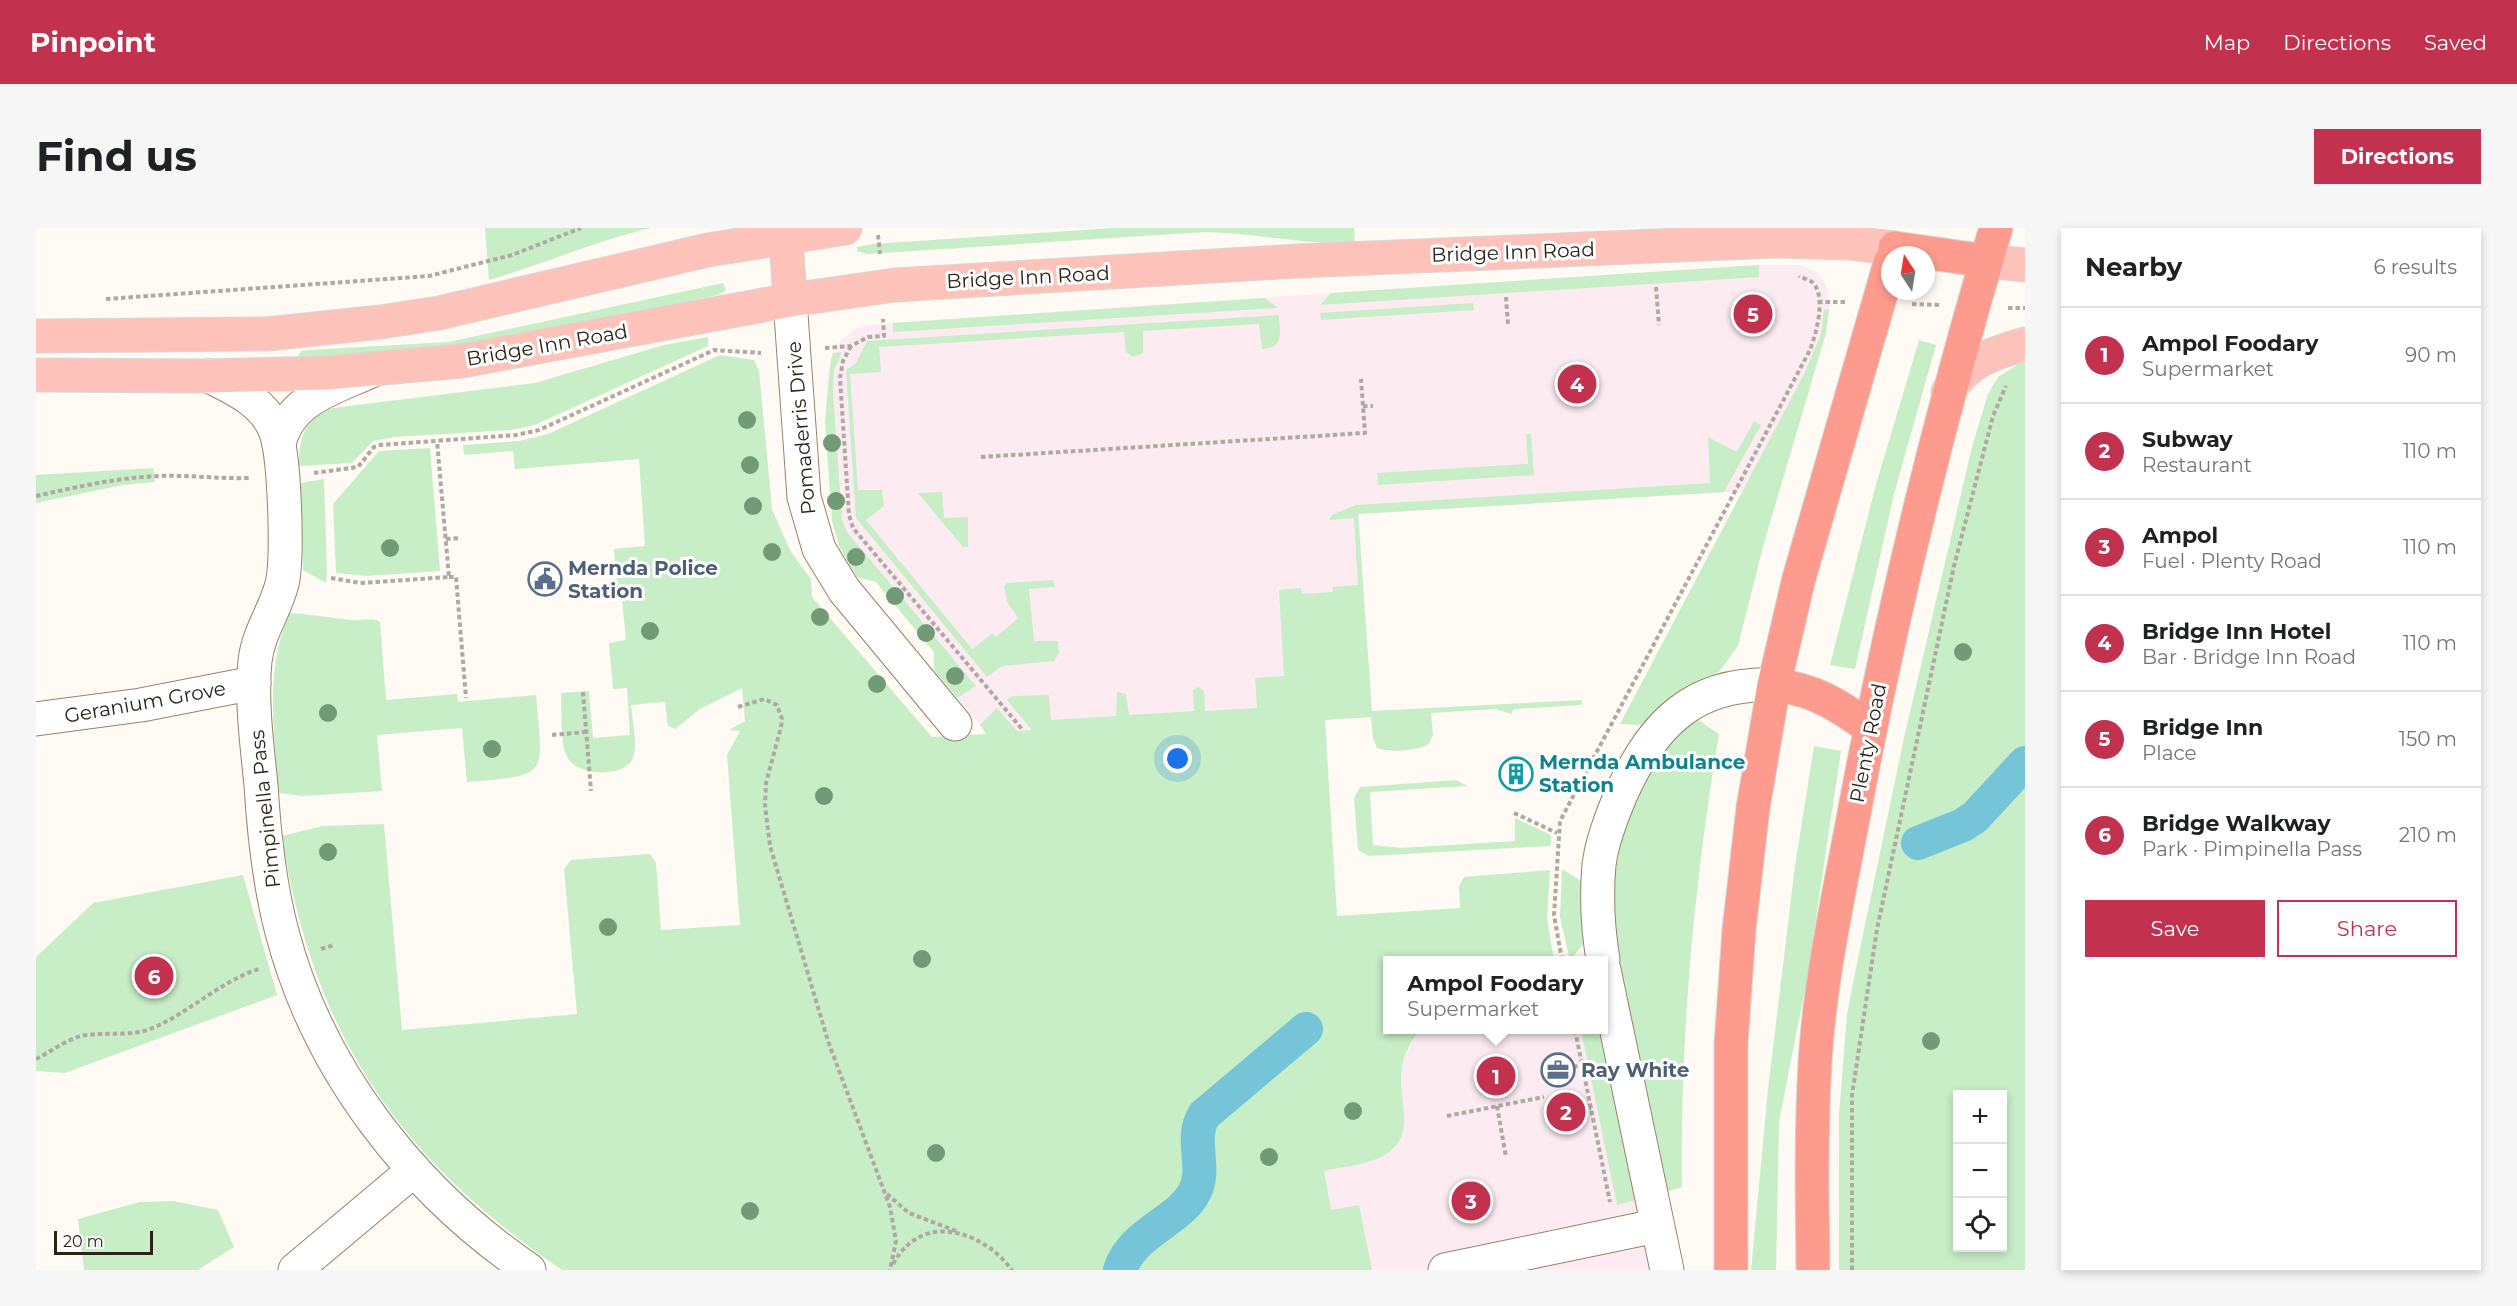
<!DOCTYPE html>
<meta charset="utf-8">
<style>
:root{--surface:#fff;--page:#f6f6f6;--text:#202124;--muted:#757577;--line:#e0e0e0;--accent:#c2314d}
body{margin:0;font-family:Montserrat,sans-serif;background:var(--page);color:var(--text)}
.controls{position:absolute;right:18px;bottom:18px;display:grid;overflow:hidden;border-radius:0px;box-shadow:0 3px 9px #0003}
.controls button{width:54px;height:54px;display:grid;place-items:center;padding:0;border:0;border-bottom:2px solid var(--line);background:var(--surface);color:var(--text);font:30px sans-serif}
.compass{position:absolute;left:1845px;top:18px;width:54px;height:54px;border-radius:50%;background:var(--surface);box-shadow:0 3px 9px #0003;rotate:348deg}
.scale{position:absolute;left:18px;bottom:15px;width:99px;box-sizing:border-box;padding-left:6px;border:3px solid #2c2318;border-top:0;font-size:16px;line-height:21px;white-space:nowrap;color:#2c2318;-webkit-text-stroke:4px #fff;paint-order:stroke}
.you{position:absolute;left:1142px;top:531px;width:21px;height:21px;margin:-15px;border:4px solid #fff;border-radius:50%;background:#1a73e8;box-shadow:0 0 0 9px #1a73e833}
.badge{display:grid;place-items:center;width:39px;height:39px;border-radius:50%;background:var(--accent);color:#fff;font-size:20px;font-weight:700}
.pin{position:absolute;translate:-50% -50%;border:3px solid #fff;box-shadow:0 2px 6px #0006}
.popup{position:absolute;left:1347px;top:728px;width:225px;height:78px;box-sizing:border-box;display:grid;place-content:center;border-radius:0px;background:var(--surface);filter:drop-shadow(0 2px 4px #0005);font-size:20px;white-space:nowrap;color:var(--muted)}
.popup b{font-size:22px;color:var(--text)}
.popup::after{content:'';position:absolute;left:50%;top:100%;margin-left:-12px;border:12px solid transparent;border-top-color:var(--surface)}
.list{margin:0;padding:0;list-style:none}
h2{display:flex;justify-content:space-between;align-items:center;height:78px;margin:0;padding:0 24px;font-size:26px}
h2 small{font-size:20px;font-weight:400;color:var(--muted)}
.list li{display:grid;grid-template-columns:39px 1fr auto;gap:18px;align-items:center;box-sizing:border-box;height:96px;padding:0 24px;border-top:2px solid var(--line)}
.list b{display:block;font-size:22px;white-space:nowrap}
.list p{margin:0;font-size:20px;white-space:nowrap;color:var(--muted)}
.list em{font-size:20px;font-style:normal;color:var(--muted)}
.actions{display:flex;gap:12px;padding:18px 24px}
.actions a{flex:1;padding:14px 0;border:2px solid var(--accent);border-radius:0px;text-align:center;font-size:21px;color:var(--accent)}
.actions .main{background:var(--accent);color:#fff}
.icon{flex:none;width:33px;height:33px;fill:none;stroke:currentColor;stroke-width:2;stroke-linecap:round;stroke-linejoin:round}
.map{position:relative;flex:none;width:1989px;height:1042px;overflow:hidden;border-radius:0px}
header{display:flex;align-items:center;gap:36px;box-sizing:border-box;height:84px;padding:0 30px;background:var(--accent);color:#fff}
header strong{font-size:28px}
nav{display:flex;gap:33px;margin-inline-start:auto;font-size:21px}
.intro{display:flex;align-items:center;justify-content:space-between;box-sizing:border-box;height:144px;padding:0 36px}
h1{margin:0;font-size:42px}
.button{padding:15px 27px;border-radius:0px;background:var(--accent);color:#fff;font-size:21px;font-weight:700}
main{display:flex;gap:36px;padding:0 36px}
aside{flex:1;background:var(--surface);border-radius:0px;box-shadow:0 3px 9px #0003}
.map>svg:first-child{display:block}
.commercial{fill:#fcecf2}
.green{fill:#c7eec7;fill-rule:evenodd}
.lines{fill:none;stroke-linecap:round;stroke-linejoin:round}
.canal{stroke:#75c4d8;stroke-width:34}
.minor-casing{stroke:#978267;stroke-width:35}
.major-casing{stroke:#d9d7d5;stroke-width:35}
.highway-casing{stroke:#d9d7d5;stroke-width:35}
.path{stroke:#afa9a1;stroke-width:4;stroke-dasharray:4.5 3;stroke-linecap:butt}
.minor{stroke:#fff;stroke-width:33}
.major{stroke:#fdc3bb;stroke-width:33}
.highway{stroke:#fc9b8e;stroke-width:33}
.tree{fill:#739a76}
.labels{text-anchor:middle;stroke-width:6;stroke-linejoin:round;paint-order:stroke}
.street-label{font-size:20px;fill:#2c2318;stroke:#fff}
.service-label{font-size:20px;font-weight:bold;fill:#4e5e75;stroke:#fff;text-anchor:start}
.culture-label{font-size:20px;font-weight:bold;fill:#0d838f;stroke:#fff;text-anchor:start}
</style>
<header>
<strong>Pinpoint</strong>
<nav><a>Map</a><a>Directions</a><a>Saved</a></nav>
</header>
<div class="intro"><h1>Find us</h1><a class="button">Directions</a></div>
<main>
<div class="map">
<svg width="1989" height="1042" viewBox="0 0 1989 1042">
<rect width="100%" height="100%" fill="#fffaf4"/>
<g class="commercial">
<path d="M1723,37h40l19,8 8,11 4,20 -4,29 -46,156 -421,25 12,191 -371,43 -66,-78 -1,-19 -57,-69 -17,-4 -6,-5 -18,-38 -10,-113 3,-51 11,-29 17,-14 21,-4 454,-31z"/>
<path d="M1383,802h183l47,240h-310l-31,-156 95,-53z"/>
</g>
<g class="green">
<path d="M449,0h166c-56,13 -107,36 -162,52z"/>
<path d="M1078,0h240l1,15c-51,2 -100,-10 -150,-11l-338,22 -10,-3v-4l16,-3z"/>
<path d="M1723,37v12l-439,28 11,-12z"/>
<path d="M687,55l3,7 -8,5 -190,41 -132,20 -99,2 4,-7 7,-1 140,-8z"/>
<path d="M1229,70l13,10 -385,24v-9z"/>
<path d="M1437,75l1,7 -153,10 -1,-7z"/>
<path d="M1788,81l5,1 -3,23 -62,210 -26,103 -19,26 -49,28 -28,25 -22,-1 184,-350 17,-40z"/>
<path d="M1243,87c1,19 5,33 -17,34l-3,-25 -116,7v22l-10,4 -7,-5 -2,-20 -245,15 2,25 -31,2 8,116h24l2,16 -18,14 106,129 21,-16 3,4 22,-19 -11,-16 -3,-16 3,-3 46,-3 2,7 -26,2 5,52h24l1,12 -5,8 -52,5 -15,11 -131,-159 -10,-148 10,-7 11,-22z"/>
<path d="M672,109v9l-173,79 -24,5 -116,7 -22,4 -21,22 -53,3c0,-29 5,-46 34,-58l202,-25 129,-38z"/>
<path d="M1883,112l17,5 -42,149 -39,175 -25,-4 45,-177z"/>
<path d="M806,124l-8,19 -1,21 9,128 5,12 129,154 -19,12 -23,-28v-18l-58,-70 -19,-5 -17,-29 -8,-27 -7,-99 6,-63 2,-6z"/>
<path d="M684,127l34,5 5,11 13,138 19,43 20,27 1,18 120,140 54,-3 -6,-9 17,-17 20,23 15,-1 -25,-30 5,-4 37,-1 2,25 65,-4 1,-24 9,2 3,21 65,-4 -1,-21 5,-3 6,4 1,20 52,-3 -2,-30 29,-2 -5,-86 22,-2 1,6 31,-2 -1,-5 26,-2 -4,-67 -25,2 3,-5 24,-10 354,-22 -2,-46 29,15 17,-31 7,4 -37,67 -366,22 14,197 210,-11v5l-68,4 -3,5 -15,-5 -65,4 2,22 -4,9c-12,7 -39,9 -52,4l-4,-10 -2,-21 -46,3 12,196 123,-8 -1,-22 5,-9 86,-7 -3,48 7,42h-166v70h31c-7,11 -15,23 -17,37 -6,31 18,69 -19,89 -18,10 -40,10 -59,15l7,39 28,-5 13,65h-810c-164,-112 -249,-236 -280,-434l41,-10 61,-2 18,206 175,-16 -13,-145 7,-9 79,-6 6,9 5,67 79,-5 -13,-170 13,-24 -11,-1 16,-9 -3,-33 -42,21 -25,20 -7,-3 -3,-24 -34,3c1,15 8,42 1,55 -10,18 -55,16 -65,-3 -7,-13 -5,-47 -6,-64l28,-2 4,47 37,-3 -3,-47 -14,1 -4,-46 17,-3 -5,-50 -4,-1 -3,-40 31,-3 -6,-87 -124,10 -2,-18 -49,4 -1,-10 56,-4 29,-7z"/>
<path d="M1989,132v910h-186v-156l8,-100 11,-56 46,-220 68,-291 16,-53 10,-17zM1922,866h44v154h-44z"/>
<path d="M1490,206h5l3,41 -156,10 -1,-12 151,-9z"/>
<path d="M394,220l10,123 -74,5 -30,-3 -3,-69 46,-53z"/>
<path d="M117,240l2,14 -32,3 -87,18v-28z"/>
<path d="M288,251l3,95 -1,9 -23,-13 -2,-87z"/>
<path d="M906,264l2,26 24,-1v30h-5l-45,-54z"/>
<path d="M253,385c22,1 42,5 63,7 9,1 21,-3 28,2l6,78 71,-6 1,8 78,-7c7,82 15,80 -69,87l-5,-54 -85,7 5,56 -79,5 -25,-3c-3,-63 -14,-119 11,-180z"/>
<path d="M1661,491l22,15c-25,150 -39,301 -37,453l-17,5 -51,-254c-5,-60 7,-116 38,-168 5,-9 9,-21 16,-28 9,-9 20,-16 29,-23z"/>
<path d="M1778,518l27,5 -35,233 -27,138 -3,148h-25l17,-181 27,-223z"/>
<path d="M1420,552l12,6 -98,6 3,53 28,3 114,-7v-23l36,17v11l-182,10 -11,-6 -4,-52 6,-11z"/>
<path d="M1526,641l21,13 2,60 -15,18 -10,-43z"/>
<path d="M207,647l34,120 -212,78 -29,-2v-114l57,-54z"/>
<path d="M1545,802h21l34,170 -19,5z"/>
<path d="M137,973l45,9 16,37 -36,23h-114l-6,-51 62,-17z"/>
</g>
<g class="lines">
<g class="canal">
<path d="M1882,615l45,-18 12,-8 50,-54"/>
<path d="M1084,1042c13,-39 60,-48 75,-79 12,-24 -6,-52 9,-76l102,-86"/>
</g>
<defs>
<g id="minor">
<path d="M754,72l14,197 15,52 25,41 111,134"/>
<path d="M173,148c26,13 55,26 66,54 10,24 13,129 7,154 -7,27 -24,49 -27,77 -4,40 2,84 6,124 3,50 8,98 21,147 36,138 130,258 247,338"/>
<path d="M243,216c10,-45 55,-56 92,-73"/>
<path d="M0,491l105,-14 113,-22"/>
<path d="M1567,732c-5,-31 -7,-63 -4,-95 3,-25 13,-50 23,-73 31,-69 73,-110 152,-107"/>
<path d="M1568,742l63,300"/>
<path d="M259,1042l119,-100"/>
<path d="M1409,1042l211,-44"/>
</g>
<g id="major">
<path d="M750,9l4,63"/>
<path d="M1950,33l39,4"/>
<path d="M0,108l231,-2 114,-12 58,-9 269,-63 137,-22"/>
<path d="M0,147l173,1 117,-3 136,-12 328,-61 105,-15 403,-24 477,-20 74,2 46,5"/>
<path d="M1912,164c20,-31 42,-38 77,-48"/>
</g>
<g id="highway">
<path d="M1859,20l91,13"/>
<path d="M1738,457c39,4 65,20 96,43"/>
<path d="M1695,1042v-226l8,-114 14,-122 21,-123 25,-107 91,-315"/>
<path d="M1777,1042c-1,-69 -2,-139 2,-208 5,-82 23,-163 38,-243 37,-200 85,-396 143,-591"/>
</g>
</defs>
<use href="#minor" class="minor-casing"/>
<use href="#major" class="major-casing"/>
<use href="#highway" class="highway-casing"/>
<g class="path">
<path d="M842,7l2,19"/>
<path d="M1620,59l3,38"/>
<path d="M1470,69l2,28"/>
<path d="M70,71l323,-23 83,-21 69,-27"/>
<path d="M1782,74h27"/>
<path d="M1876,76l29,1"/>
<path d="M1972,80h17"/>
<path d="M815,118l-8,15 -3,17 9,137 4,13 169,201"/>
<path d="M789,120l26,-2 17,-9 16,-1 -1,-17"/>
<path d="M1327,178h10"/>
<path d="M945,229l384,-24 -4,-54"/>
<path d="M278,245l44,-6 16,-20 6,-2 136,-10 23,-5 175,-80 47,3"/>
<path d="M0,268c41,-9 83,-19 125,-20 30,-1 58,3 88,2"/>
<path d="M410,311l14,-1"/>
<path d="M413,349h7l10,121"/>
<path d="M295,350l29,5 89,-6 -12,-136"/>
<path d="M547,464l8,99"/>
<path d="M702,479l26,-8 13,6 5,14 -1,8 -15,56 -1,22 5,41 58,195 62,166 6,34 -6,29"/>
<path d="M516,507l34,-3"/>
<path d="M1478,585l43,20"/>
<path d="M285,721l13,-4"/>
<path d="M1526,732l-8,-45 6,-94 250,-471c6,-16 16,-51 4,-66 -4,-5 -13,-6 -15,-8"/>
<path d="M1539,802l35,172"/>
<path d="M0,831c14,-7 30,-19 45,-23 25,-5 50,2 74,-9 36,-16 66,-46 104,-58"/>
<path d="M1537,839l9,-2"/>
<path d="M1461,878l9,51"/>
<path d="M1546,882l9,-2"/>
<path d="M1411,888l97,-19"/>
<path d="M851,966l22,19 47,18"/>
<path d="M857,1036c29,-53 89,-34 119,6"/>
<path d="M1816,1042v-175l25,-166 77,-363 39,-150 13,-30"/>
</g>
<use href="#minor" class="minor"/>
<use href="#major" class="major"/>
<use href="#highway" class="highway"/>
</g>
<g class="tree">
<circle cx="711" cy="192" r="9"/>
<circle cx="796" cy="215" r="9"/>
<circle cx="714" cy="237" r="9"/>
<circle cx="800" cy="273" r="9"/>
<circle cx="717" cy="278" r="9"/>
<circle cx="354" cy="320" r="9"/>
<circle cx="736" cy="324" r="9"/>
<circle cx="820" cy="329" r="9"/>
<circle cx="859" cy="368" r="9"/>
<circle cx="784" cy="389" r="9"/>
<circle cx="614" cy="403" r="9"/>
<circle cx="890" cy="405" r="9"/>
<circle cx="1927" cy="424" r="9"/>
<circle cx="919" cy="448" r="9"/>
<circle cx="841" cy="456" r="9"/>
<circle cx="292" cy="485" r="9"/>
<circle cx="456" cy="521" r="9"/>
<circle cx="788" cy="568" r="9"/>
<circle cx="292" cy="624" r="9"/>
<circle cx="572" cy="699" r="9"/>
<circle cx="886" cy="731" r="9"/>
<circle cx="1895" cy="813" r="9"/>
<circle cx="1317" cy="883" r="9"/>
<circle cx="900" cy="925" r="9"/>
<circle cx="1233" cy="929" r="9"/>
<circle cx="714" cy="983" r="9"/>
</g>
<defs>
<symbol id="civic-ring" viewBox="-11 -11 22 22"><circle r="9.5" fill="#fff" stroke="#5c6f8a" stroke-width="1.5"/><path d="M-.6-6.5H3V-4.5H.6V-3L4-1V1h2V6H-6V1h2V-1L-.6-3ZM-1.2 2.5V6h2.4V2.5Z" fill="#5c6f8a"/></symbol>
<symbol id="building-ring" viewBox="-11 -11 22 22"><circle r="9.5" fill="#fff" stroke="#0f9aa8" stroke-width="1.5"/><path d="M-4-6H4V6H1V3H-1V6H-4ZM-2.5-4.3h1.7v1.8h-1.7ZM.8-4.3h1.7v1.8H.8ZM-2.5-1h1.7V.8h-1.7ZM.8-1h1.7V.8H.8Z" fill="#0f9aa8"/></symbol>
<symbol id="office-ring" viewBox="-11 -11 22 22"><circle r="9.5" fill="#fff" stroke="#5c6f8a" stroke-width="1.5"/><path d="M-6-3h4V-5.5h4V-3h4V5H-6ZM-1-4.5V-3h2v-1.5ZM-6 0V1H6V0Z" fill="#5c6f8a"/></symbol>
</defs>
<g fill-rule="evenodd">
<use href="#civic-ring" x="490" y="332" width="38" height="38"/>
<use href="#building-ring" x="1461" y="527" width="38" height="38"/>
<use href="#office-ring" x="1503" y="823" width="38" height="38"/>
</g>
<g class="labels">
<g class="street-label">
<text transform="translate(1477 24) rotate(-2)" y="7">Bridge Inn Road</text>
<text transform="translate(992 49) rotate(-3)" y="7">Bridge Inn Road</text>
<text transform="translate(511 117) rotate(-10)" y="7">Bridge Inn Road</text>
<text transform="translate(765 200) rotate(-95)" y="7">Pomaderris Drive</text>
<text transform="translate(109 474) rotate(-10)" y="7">Geranium Grove</text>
<text transform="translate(1832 515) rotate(-79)" y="7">Plenty Road</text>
<text transform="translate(229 581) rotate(-96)" y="7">Pimpinella Pass</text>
</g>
<g class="service-label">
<text x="532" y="347">Mernda Police<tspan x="532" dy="23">Station</tspan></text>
<text x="1545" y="849">Ray White</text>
</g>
<g class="culture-label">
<text x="1503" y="541">Mernda Ambulance<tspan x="1503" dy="23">Station</tspan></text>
</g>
</g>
</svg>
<div class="controls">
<button>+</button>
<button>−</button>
<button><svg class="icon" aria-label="locate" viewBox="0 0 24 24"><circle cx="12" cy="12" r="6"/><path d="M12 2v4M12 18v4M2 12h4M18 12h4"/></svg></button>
</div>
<svg class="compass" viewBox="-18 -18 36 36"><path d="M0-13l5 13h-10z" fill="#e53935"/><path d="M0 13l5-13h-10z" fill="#757577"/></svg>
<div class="scale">20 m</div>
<div class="you"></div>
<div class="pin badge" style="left:1460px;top:848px">1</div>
<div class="popup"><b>Ampol Foodary</b>Supermarket</div>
<div class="pin badge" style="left:1530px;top:884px">2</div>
<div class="pin badge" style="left:1435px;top:973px">3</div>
<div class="pin badge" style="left:1541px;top:156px">4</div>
<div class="pin badge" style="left:1717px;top:86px">5</div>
<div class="pin badge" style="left:118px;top:748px">6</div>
</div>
<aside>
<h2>Nearby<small>6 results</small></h2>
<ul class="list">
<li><span class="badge">1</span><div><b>Ampol Foodary</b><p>Supermarket</p></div><em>90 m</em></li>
<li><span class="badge">2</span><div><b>Subway</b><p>Restaurant</p></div><em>110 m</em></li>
<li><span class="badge">3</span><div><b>Ampol</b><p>Fuel · Plenty Road</p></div><em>110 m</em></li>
<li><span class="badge">4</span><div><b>Bridge Inn Hotel</b><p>Bar · Bridge Inn Road</p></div><em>110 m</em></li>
<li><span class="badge">5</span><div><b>Bridge Inn</b><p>Place</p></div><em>150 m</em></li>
<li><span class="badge">6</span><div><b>Bridge Walkway</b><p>Park · Pimpinella Pass</p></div><em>210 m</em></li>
</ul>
<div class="actions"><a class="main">Save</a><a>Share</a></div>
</aside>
</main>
